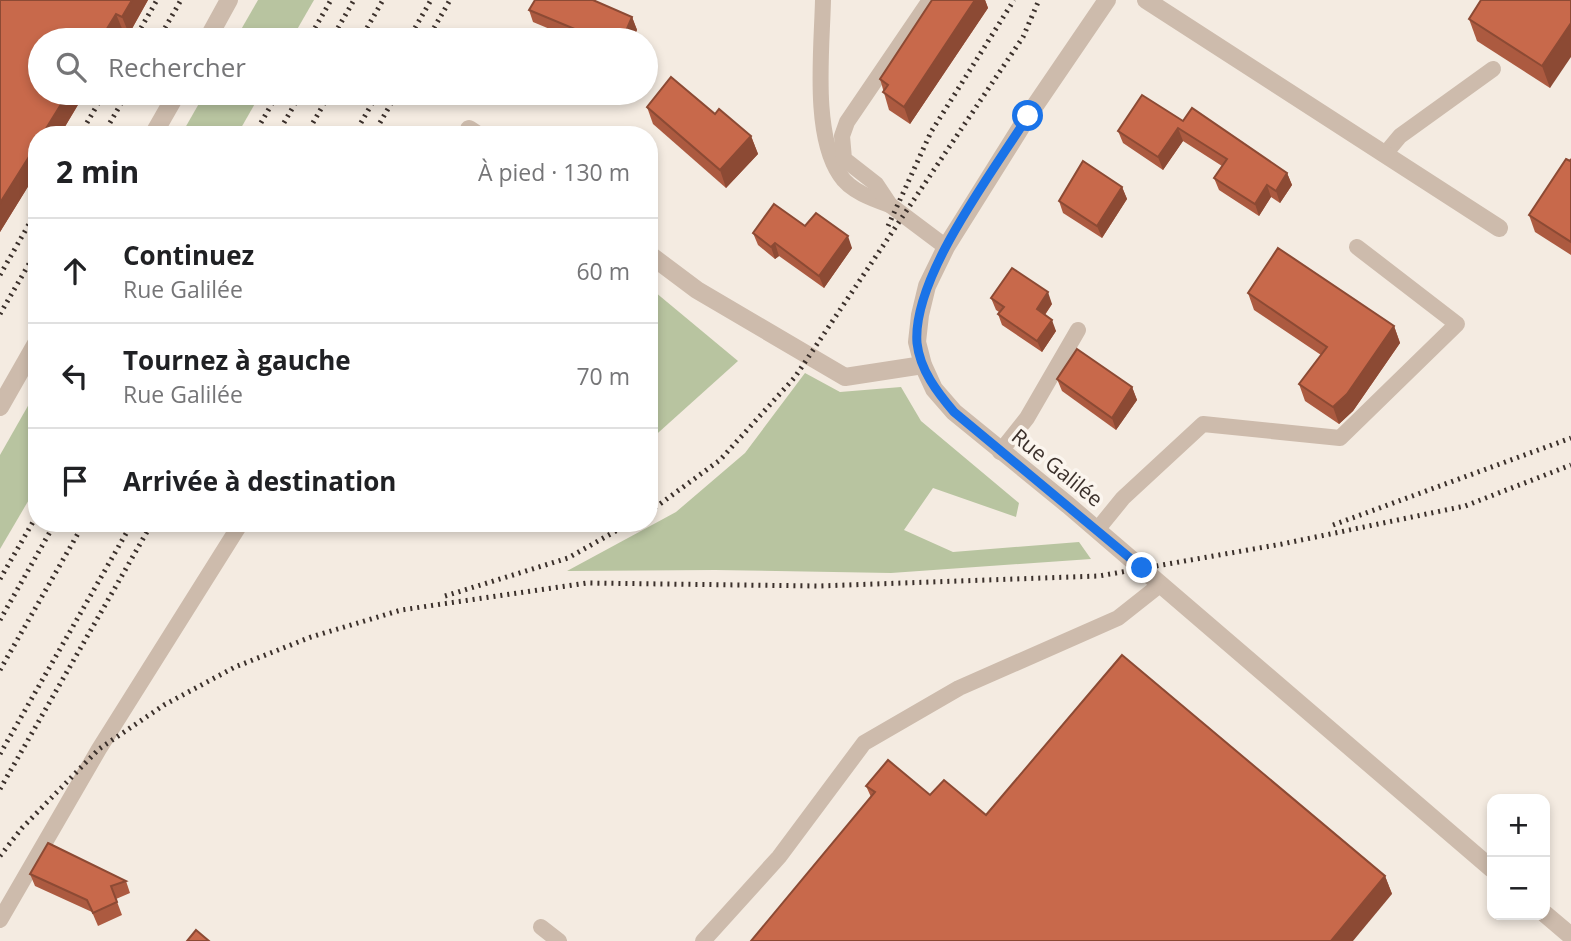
<!DOCTYPE html>
<html lang="fr">
<meta charset="utf-8">
<style>
:root{--surface:#fff;--page:#f6f6f6;--text:#202124;--muted:#757577;--line:#e0e0e0}
body{margin:0;font-family:"Open Sans",sans-serif;background:var(--page);color:var(--text)}
.controls{position:absolute;right:21px;bottom:21px;display:grid;overflow:hidden;border-radius:14px;box-shadow:0 4px 10px #0003}
.controls button{width:63px;height:63px;display:grid;place-items:center;padding:0;border:0;border-bottom:2px solid var(--line);background:var(--surface);color:var(--text);font:35px sans-serif}
.stop{position:absolute;width:21px;height:21px;margin:-16px;border:5px solid #1a73e8;border-radius:50%;background:#fff}
.stop.end{background:#1a73e8;border-color:#fff;box-shadow:0 2px 7px #0008}
.list{margin:0;padding:0;list-style:none}
h2{display:flex;justify-content:space-between;align-items:center;height:91px;margin:0;padding:0 28px;font-size:30px}
h2 small{font-size:23px;font-weight:400;color:var(--muted)}
.list li{display:grid;grid-template-columns:46px 1fr auto;gap:21px;align-items:center;box-sizing:border-box;height:105px;padding:0 28px;border-top:2px solid var(--line)}
.list b{display:block;font-size:26px;white-space:nowrap}
.list p{margin:0;font-size:23px;white-space:nowrap;color:var(--muted)}
.list em{font-size:23px;font-style:normal;color:var(--muted)}
.icon{flex:none;width:38px;height:38px;fill:none;stroke:currentColor;stroke-width:2;stroke-linecap:round;stroke-linejoin:round}
.map{position:relative;flex:none;width:1571px;height:941px;overflow:hidden}
.search{position:absolute;background:var(--surface);box-shadow:0 4px 10px #0003;left:28px;top:28px;width:630px;height:77px;display:flex;align-items:center;gap:18px;box-sizing:border-box;padding:0 24px;border-radius:38px;color:var(--muted);font-size:26px}
.panel{position:absolute;background:var(--surface);box-shadow:0 4px 10px #0003;left:28px;top:126px;width:630px;height:406px;border-radius:28px}
.map>svg:first-child{display:block}
.green{fill:#b8c4a0}
.lines{fill:none;stroke-linecap:round;stroke-linejoin:round}
.lane{stroke:#cdbbac;stroke-width:16}
.street{stroke:#cdbbac;stroke-width:18}
.rail{stroke:#3b302b;stroke-width:5;stroke-dasharray:2 5;stroke-linecap:butt}
.wall{fill:#ac5a40}
.shaded-wall{fill:#8c4a34}
.building{fill:#c8694b;stroke:#8c4a34;stroke-width:2}
.route{stroke:#1a73e8;stroke-width:9}
.labels{text-anchor:middle;stroke-width:7;stroke-linejoin:round;paint-order:stroke}
.street-label{font-size:21px;fill:#3b302b;stroke:#fbf5ee}
</style>
<div class="map">
<svg width="1571" height="941" viewBox="0 0 1571 941">
<rect width="100%" height="100%" fill="#f4ebe1"/>
<g class="green">
<path d="M258,0h56l-23,40h-56z"/>
<path d="M205,93h56l-24,42h-56z"/>
<path d="M649,287l89,74 -89,80z"/>
<path d="M805,373l35,19 61,-5 20,34 98,82 -3,14 -83,-29 -29,42 49,22 126,-10 12,17 -200,14 -176,-3 -148,1 109,-59 69,-59z"/>
<path d="M37,390v96l-37,63v-94z"/>
</g>
<g class="lines">
<g class="lane">
<path d="M823,0c-1,48 -11,134 17,175 10,16 33,24 50,30"/>
<path d="M930,0l-83,122 -5,14 2,23 32,25 14,21 56,42"/>
<path d="M1385,154l15,-18 93,-67"/>
<path d="M1000,452l27,-34 51,-88"/>
<path d="M1097,530l26,-32 80,-74 137,14 117,-114 -100,-77"/>
<path d="M0,920l99,-171 142,-226"/>
<path d="M541,927l18,14"/>
<path d="M703,941l76,-84 85,-114 95,-55 159,-70 43,-34"/>
</g>
<g class="street">
<path d="M1107,0l-79,116 -82,131 -19,39 -7,29 -3,27 6,23 11,24 20,23 114,93 424,364"/>
<path d="M1146,0l353,228"/>
<path d="M207,40l22,-40"/>
<path d="M469,129l9,6"/>
<path d="M153,135l24,-42"/>
<path d="M649,254l48,36 148,87 78,-12"/>
<path d="M0,407l37,-65"/>
<path d="M1545,914l26,22"/>
</g>
<g class="rail">
<path d="M134,40l23,-40"/>
<path d="M158,40l23,-40"/>
<path d="M308,40l23,-40"/>
<path d="M331,40l23,-40"/>
<path d="M360,40l23,-40"/>
<path d="M408,40l23,-40"/>
<path d="M427,40l23,-40"/>
<path d="M80,135l24,-42"/>
<path d="M103,135l24,-42"/>
<path d="M254,135l24,-42"/>
<path d="M277,135l24,-42"/>
<path d="M306,135l24,-42"/>
<path d="M354,135l24,-42"/>
<path d="M373,135l24,-42"/>
<path d="M888,226l43,-94 83,-132"/>
<path d="M0,275l37,-65"/>
<path d="M0,314l37,-64"/>
<path d="M649,512l71,-52 75,-83 228,-340 16,-37"/>
<path d="M1333,525l238,-87"/>
<path d="M0,579l37,-64"/>
<path d="M445,596l123,-38 62,-35"/>
<path d="M0,620l55,-97"/>
<path d="M0,670l84,-147"/>
<path d="M0,754l132,-231"/>
<path d="M0,789l152,-266"/>
<path d="M0,856l22,-28 77,-79 65,-44 71,-38 76,-30 90,-27 186,-27 231,3 281,-10 183,-32 183,-38 106,-41"/>
</g>
</g>
<g class="wall">
<path d="M0,0h148l-19,34 -6,-3 -5,9h-78v53h45l-25,42h-23v37l-37,60z"/>
<path d="M932,0h53l3,8 -78,116 -21,-14 -9,-31z"/>
<path d="M1571,0l-21,88 -73,-47 -8,-22z"/>
<path d="M529,10l103,7 5,13 -5,10h-56l-43,-18z"/>
<path d="M647,107l68,7 36,22 7,18 -32,34 -73,-64z"/>
<path d="M1183,121l104,52 5,12 -12,18 -9,-6 -12,19 -40,-26 -5,-12 8,-12 -39,-25 -20,29 -40,-27 -5,-12z"/>
<path d="M1571,159v96l-36,-23 -6,-17z"/>
<path d="M1122,187l5,12 -25,39 -39,-25 -4,-12z"/>
<path d="M805,226l47,22 -28,40 -45,-32 -4,3 -17,-14 -5,-12z"/>
<path d="M1248,293l146,33 6,17 -47,68 -14,13 -34,-23 -6,-17 22,-29 -67,-45z"/>
<path d="M991,298l61,6 -7,11 11,16 -14,21 -40,-27 -4,-11 1,-2 -3,-2z"/>
<path d="M1057,379l75,8 5,13 -21,30 -54,-39z"/>
<path d="M866,786l64,9 56,20 399,61 7,18 -521,-97z"/>
<path d="M30,874l96,7 4,12 -14,6 6,16 -24,11 -6,-14 -57,-26z"/>
</g>
<g class="shaded-wall">
<path d="M132,0h16l-19,34 -7,-17z"/>
<path d="M975,0h10l3,8 -78,116 -6,-17z"/>
<path d="M116,14l7,17 -5,9h-18z"/>
<path d="M632,17l5,13 -5,10h-8l-1,-2z"/>
<path d="M1571,23v34l-21,31 -8,-22z"/>
<path d="M609,31l4,9h-8z"/>
<path d="M68,93h17l-25,42h-18z"/>
<path d="M1178,128l5,13 -20,29 -5,-13z"/>
<path d="M751,136l7,18 -32,34 -6,-18z"/>
<path d="M37,144v28l-37,60v-29z"/>
<path d="M1287,173l5,12 -12,18 -4,-12z"/>
<path d="M1267,185l4,12 -12,19 -4,-12z"/>
<path d="M1122,187l5,12 -25,39 -5,-12z"/>
<path d="M848,236l4,12 -28,40 -5,-12z"/>
<path d="M775,243l4,13 -4,3 -4,-12z"/>
<path d="M1048,292l4,12 -11,16 -4,-11z"/>
<path d="M1052,320l4,11 -14,21 -5,-11z"/>
<path d="M1394,326l6,17 -47,68 -14,13 -6,-17z"/>
<path d="M1132,387l5,13 -21,30 -4,-12z"/>
<path d="M1385,876l7,18 -39,47h-22z"/>
</g>
<g class="building">
<path d="M0,0h132l-10,17 -6,-3 -16,26h-60v53h28l-26,42h-5v9l-37,59z"/>
<path d="M535,0h58l39,17 -9,21 -14,-7 -4,9h-4l-72,-30z"/>
<path d="M932,0h43l-71,107 -21,-15 5,-7 -8,-6z"/>
<path d="M1481,0h90v23l-29,43 -73,-47z"/>
<path d="M671,77l44,37 4,-5 32,27 -31,34 -73,-63z"/>
<path d="M1142,95l41,26 9,-13 95,65 -11,18 -9,-6 -12,19 -41,-26 13,-19 -49,-31 -20,29 -40,-26z"/>
<path d="M1566,159l4,2 1,-2v83l-42,-27z"/>
<path d="M1083,161l39,26 -25,39 -38,-25z"/>
<path d="M774,204l31,22 11,-13 32,23 -29,40 -44,-33 -4,4 -18,-14z"/>
<path d="M1278,248l116,78 -47,68 -14,13 -34,-23 28,-37 -79,-54z"/>
<path d="M1012,268l36,24 -11,17 15,11 -15,21 -39,-27 6,-7 -13,-9z"/>
<path d="M1077,349l55,38 -20,31 -55,-39z"/>
<path d="M1122,655l263,221 -54,65h-580l124,-149 -9,-6 22,-26 42,35 14,-15 42,35z"/>
<path d="M48,843l78,38 -15,5 6,16 -24,11 -6,-13 -57,-26z"/>
<path d="M196,930l13,11h-22z"/>
</g>
<g class="lines">
<path class="route" d="M1028,116c-35,56 -116,161 -111,227 3,27 20,49 37,69l188,156"/>
</g>
<g class="labels">
<g class="street-label">
<text transform="translate(1057 468) rotate(39)" y="7">Rue Galilée</text>
</g>
</g>
</svg>
<div class="controls">
<button>+</button>
<button>−</button>
</div>
<div class="stop" style="left:1028px;top:116px"></div>
<div class="stop end" style="left:1142px;top:568px"></div>
<div class="search"><svg class="icon" aria-label="search" viewBox="0 0 24 24"><circle cx="10" cy="10" r="6"/><path d="M15 15l6 6"/></svg>Rechercher</div>
<section class="panel">
<h2>2 min<small>À pied · 130 m</small></h2>
<ul class="list">
<li><svg class="icon" aria-label="ahead" viewBox="0 0 24 24"><path d="M12 20V5M6 11l6-6 6 6"/></svg><div><b>Continuez</b><p>Rue Galilée</p></div><em>60 m</em></li>
<li><svg class="icon" aria-label="left" viewBox="0 0 24 24"><path d="M17 20v-9H6M10 6l-5 5 5 5"/></svg><div><b>Tournez à gauche</b><p>Rue Galilée</p></div><em>70 m</em></li>
<li><svg class="icon" aria-label="arrive" viewBox="0 0 24 24"><path d="M6 21V4h12l-3 4 3 4H6"/></svg><div><b>Arrivée à destination</b></div></li>
</ul>
</section>
</div>
